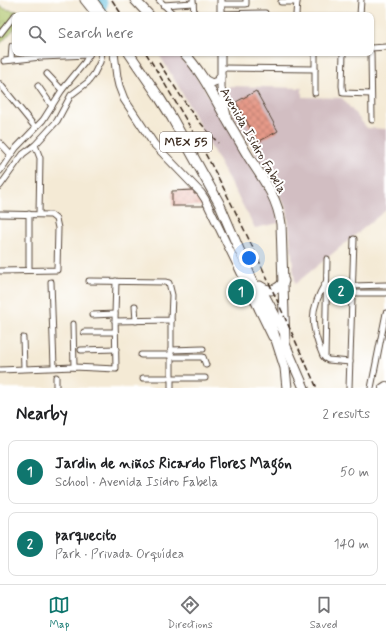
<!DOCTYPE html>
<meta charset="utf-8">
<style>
:root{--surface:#fff;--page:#f2f2f2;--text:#202124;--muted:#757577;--line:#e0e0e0;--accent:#0f766e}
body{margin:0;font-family:Mynerve,sans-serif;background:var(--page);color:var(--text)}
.you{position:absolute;left:249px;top:258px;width:14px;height:14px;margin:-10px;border:3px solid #fff;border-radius:50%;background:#1a73e8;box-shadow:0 0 0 6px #1a73e833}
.badge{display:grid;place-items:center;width:26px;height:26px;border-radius:50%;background:var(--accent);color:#fff;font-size:13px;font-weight:700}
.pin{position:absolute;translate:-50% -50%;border:2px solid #fff;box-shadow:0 1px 4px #0006}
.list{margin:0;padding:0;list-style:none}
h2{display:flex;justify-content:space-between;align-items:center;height:52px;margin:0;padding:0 16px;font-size:17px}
h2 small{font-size:13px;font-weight:400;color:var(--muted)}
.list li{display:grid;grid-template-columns:26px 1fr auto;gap:12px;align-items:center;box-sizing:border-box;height:64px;margin:0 8px 8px;padding:0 8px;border:1px solid var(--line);border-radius:8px}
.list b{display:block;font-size:15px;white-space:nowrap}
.list p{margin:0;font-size:13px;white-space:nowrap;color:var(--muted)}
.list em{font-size:13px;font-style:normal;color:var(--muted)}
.icon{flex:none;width:22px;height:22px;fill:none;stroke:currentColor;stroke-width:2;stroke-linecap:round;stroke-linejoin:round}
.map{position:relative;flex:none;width:386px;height:388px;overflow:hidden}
.search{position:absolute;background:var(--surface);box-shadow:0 1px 3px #0004;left:12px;right:12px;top:12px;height:44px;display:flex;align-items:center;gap:10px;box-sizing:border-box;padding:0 14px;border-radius:8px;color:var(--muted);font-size:15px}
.sheet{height:196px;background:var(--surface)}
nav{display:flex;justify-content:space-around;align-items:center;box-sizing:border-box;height:56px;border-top:1px solid var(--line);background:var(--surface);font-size:11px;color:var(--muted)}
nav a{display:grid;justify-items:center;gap:2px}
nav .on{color:var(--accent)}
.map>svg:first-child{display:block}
.industrial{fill:#d2bec2}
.park{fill:url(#park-crowns);stroke:#747744}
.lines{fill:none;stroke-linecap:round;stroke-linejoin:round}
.river{stroke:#60bfde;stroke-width:8}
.building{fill:url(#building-cross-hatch)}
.street-casing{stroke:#574739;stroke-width:7}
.secondary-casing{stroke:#574739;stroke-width:9}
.primary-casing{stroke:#574739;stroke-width:10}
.highway-casing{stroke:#574739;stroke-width:11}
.street{stroke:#fff;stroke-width:5}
.secondary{stroke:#fff;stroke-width:7}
.primary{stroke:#fff;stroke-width:8}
.highway{stroke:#fff;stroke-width:9}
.rail{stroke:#3b2a1e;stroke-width:1.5;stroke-dasharray:6 3;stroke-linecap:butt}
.labels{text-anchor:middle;stroke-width:4;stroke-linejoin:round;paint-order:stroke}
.shield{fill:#fff;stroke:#766a62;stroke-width:1}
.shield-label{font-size:12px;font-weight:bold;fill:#3b2a1e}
.street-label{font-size:13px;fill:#3b2a1e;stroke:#fff}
</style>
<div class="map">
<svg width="386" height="388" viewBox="0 0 386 388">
<defs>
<pattern id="park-crowns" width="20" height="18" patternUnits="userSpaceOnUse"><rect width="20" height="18" fill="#adc469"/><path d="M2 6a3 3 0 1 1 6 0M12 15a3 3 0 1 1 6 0" fill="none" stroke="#8e9f56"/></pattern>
<pattern id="building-cross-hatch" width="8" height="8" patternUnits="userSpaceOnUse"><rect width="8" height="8" fill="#e69a89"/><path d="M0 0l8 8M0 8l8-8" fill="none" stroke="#bc7e6f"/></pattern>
</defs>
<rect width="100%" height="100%" fill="#fff"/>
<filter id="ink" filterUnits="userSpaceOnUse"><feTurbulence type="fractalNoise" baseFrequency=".025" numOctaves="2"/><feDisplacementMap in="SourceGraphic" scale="8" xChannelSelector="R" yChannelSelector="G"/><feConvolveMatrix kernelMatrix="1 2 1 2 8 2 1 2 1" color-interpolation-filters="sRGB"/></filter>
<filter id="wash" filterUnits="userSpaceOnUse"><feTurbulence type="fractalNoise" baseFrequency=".012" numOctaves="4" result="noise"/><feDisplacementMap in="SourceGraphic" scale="16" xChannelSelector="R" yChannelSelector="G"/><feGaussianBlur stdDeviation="0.9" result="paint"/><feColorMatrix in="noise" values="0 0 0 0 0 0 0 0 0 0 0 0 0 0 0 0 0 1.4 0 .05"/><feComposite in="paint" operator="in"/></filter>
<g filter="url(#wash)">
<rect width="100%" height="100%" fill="#f4ead5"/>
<g class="industrial">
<path d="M158,53h18l19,21 79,127 5,22 -24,5 -78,-144z"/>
<path d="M229,86l73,2v9l40,1 25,30 19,1v81l-91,74 -8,-75 -54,-94 -5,-17z"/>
</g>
<path class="park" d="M0,6l5,3 18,3 -2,3h-6v13l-15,16z"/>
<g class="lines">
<path class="river" d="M102,0l2,4 -2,4"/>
</g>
<g id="blocks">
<g class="building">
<path d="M256,91l22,40 -20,11 -22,-40z"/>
<path d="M194,190v4h4l8,12h-34v-15z"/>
</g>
</g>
</g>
<g filter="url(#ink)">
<use href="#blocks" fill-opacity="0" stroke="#574739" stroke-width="1"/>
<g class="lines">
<defs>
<g id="street">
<path d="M159,0l15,15"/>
<path d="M193,0l1,15"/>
<path d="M281,2h16"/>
<path d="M221,4h25v-4"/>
<path d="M163,5l30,-2"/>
<path d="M221,14l44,-1"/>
<path d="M296,15l1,-15"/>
<path d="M360,15l1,-15"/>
<path d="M0,34l15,-19"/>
<path d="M371,48l15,-1"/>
<path d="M315,53v40"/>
<path d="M343,53l-1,33 1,7 28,1"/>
<path d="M371,53l1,67"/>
<path d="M11,60l1,-14"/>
<path d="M4,61l37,-4 48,-2"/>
<path d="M221,68l94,1"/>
<path d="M47,74l15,16"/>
<path d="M0,84l35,43"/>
<path d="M38,86l14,20"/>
<path d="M0,143l11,12"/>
<path d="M35,145l5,13 -1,56"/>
<path d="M0,171l16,-23 27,-28 19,-30 23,-28 5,-9"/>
<path d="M0,186l23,-32 12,-9 22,-24 14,-26 17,-13 6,-8 6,-12 2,-9"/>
<path d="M0,214l51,1 5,4 2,9 -1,42 -57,1"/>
<path d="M29,270v-56"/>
<path d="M89,281l76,1 4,1 3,12 -1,25 -56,1"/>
<path d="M51,282l3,85"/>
<path d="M353,286l33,-1"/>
<path d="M353,293h33"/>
<path d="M135,306l1,15"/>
<path d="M92,315l23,-1"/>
<path d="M73,324l1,43"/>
<path d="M84,332h31"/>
<path d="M23,338l1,30"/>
<path d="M81,350l35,-1"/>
<path d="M171,350l32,-1"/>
<path d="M141,355h30"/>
<path d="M323,356c-13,-30 -14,-46 3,-74"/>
<path d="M171,357h32l3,8"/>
<path d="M325,358l2,-99"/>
<path d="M325,358l3,2 22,2"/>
<path d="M0,370l74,-3 42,2 -1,-55 1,-33"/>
<path d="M56,377v11"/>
<path d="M143,378h62"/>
<path d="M171,388v-68"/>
<path d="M349,388l5,-149"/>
<path d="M371,388l15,-75"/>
</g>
<g id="secondary">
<path d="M84,0l12,15"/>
<path d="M221,0v15"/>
<path d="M114,53l3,24 2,9 5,13 30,45 47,49 4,6 67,138"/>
<path d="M221,53v35l6,28"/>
<path d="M204,79l8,4 5,-2 4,-5"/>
</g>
<path id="primary" d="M383,388l3,-2"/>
<g id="highway">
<path d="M92,0l11,15"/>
<path d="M135,0l14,15"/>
<path d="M129,53l30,44 13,21 47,85 52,121 14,44 2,20"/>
<path d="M184,53c20,21 31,47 46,72 7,11 13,23 20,34 14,21 28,40 31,65l4,120 19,44"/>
<path d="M260,286c9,7 19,4 24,-5"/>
<path d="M261,289l23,43"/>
</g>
</defs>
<use href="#street" class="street-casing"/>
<use href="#secondary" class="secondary-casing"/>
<use href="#primary" class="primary-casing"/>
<use href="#highway" class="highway-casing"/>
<use href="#street" class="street"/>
<use href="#secondary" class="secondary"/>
<use href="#primary" class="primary"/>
<use href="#highway" class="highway"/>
<g class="rail">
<path d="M112,0l10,15"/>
<path d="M146,53c29,48 59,97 84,148 31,61 58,125 87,187"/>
<path d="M159,63l33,50 26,30"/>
</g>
</g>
</g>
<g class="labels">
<rect class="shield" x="160" y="132" width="52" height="20" rx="3"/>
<g class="shield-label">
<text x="186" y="146">MEX 55</text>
</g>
<g class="street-label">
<text transform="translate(254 140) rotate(60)" y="5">Avenida Isidro Fabela</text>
</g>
</g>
</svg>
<div class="you"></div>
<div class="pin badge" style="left:241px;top:292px">1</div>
<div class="pin badge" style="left:341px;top:291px">2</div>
<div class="search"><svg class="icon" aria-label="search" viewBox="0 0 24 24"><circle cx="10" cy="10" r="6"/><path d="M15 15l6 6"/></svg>Search here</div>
</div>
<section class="sheet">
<h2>Nearby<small>2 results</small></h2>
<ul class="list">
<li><span class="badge">1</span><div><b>Jardin de niños Ricardo Flores Magón</b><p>School · Avenida Isidro Fabela</p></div><em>50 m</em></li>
<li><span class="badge">2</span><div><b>parquecito</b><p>Park · Privada Orquídea</p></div><em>140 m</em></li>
</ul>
</section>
<nav>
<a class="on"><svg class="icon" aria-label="map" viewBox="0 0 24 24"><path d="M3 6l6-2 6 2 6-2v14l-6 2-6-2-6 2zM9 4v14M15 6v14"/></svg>Map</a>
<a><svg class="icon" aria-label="directions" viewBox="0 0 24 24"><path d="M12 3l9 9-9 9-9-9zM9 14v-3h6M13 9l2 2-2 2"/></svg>Directions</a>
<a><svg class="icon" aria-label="saved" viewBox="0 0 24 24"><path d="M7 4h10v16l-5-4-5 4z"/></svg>Saved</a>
</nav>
